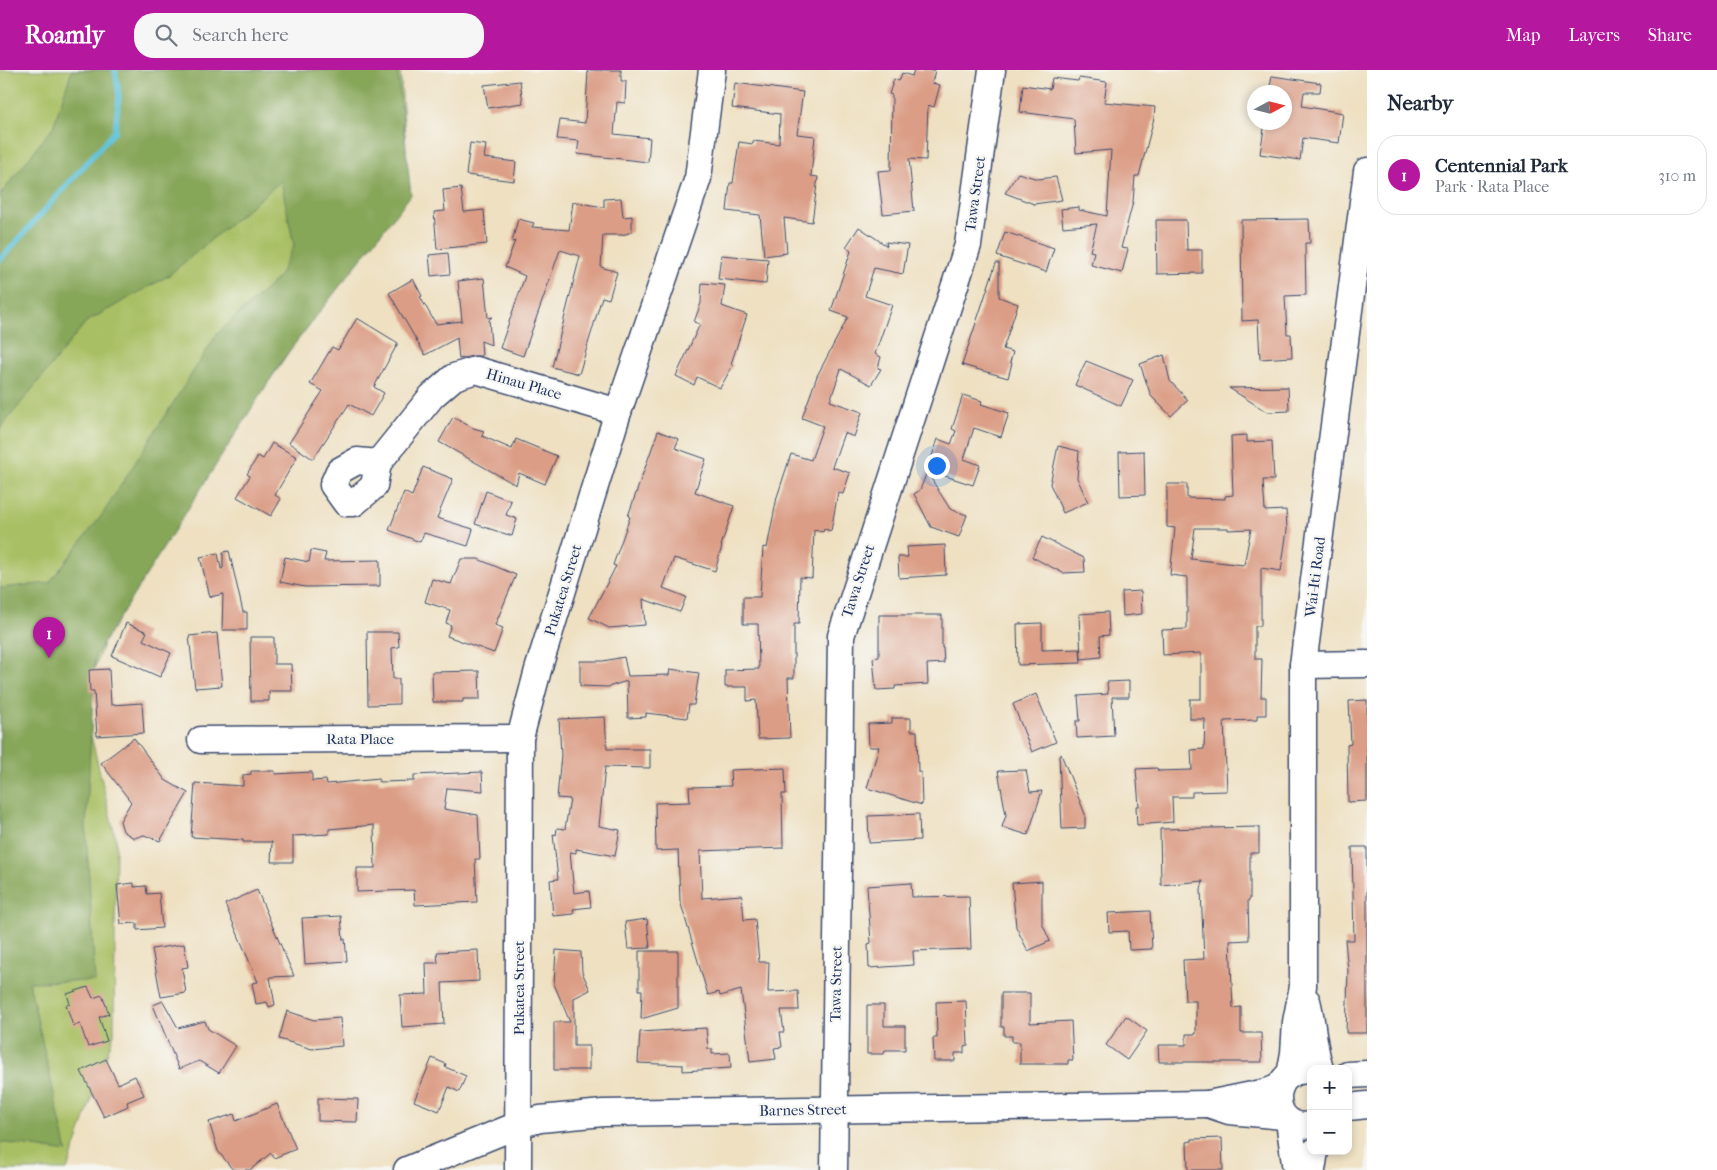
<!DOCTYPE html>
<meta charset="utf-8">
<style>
:root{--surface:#fff;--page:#f6f6f7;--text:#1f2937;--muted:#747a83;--line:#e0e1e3;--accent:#b5179e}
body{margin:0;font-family:"IM FELL French Canon",serif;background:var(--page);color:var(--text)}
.controls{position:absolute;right:15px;bottom:15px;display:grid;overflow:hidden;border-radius:10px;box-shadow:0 2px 8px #0003}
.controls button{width:45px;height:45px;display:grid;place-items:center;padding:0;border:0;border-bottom:1px solid var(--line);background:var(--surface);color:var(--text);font:25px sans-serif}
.compass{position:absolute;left:1247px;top:15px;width:45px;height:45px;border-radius:50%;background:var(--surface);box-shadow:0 2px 8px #0003;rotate:83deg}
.you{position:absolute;left:936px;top:395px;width:18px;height:18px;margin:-12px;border:4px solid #fff;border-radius:50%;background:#1a73e8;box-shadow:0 0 0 8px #1a73e833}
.badge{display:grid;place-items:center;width:32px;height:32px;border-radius:50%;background:var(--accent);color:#fff;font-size:16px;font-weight:700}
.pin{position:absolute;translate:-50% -41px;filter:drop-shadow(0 1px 2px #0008)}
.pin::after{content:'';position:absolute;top:26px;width:18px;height:15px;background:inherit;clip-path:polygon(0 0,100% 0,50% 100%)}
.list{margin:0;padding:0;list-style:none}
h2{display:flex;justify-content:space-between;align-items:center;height:65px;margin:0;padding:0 20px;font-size:21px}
h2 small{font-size:16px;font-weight:400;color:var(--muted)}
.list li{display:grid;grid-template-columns:32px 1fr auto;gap:15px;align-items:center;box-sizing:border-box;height:80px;margin:0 10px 10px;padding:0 10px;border:1px solid var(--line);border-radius:20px}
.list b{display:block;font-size:19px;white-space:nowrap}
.list p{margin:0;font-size:16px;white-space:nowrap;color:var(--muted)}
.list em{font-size:16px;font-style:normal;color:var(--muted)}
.icon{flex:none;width:28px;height:28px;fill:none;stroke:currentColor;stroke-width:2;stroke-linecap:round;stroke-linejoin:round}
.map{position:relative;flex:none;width:1367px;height:1100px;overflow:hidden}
header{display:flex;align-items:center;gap:30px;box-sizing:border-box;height:70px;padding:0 25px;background:var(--accent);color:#fff}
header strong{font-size:24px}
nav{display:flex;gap:28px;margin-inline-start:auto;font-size:18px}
.search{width:350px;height:45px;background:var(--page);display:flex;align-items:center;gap:12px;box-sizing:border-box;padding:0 18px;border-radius:20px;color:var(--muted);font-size:19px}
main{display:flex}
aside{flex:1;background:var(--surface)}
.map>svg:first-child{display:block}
.green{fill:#a9bf63;stroke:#627760}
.forest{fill:#86a659;stroke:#506a5c}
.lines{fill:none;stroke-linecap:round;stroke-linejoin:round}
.stream{stroke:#5ac1d8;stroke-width:5.5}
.building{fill:#db9d85;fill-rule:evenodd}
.minor-casing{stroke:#3b4a6d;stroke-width:29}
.minor{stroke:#fff;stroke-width:26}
.labels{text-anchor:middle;stroke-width:4.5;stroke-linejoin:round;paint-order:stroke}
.street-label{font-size:15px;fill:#1b2f5e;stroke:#f6f6f2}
</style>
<header>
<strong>Roamly</strong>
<div class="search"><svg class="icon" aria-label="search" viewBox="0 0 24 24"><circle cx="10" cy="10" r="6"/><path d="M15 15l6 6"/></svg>Search here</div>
<nav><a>Map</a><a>Layers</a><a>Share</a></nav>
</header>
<main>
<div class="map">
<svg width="1367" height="1100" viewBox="0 0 1367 1100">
<rect width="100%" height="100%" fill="#f6f6f2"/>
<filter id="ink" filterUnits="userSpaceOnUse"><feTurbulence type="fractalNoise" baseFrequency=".02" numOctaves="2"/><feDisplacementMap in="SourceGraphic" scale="10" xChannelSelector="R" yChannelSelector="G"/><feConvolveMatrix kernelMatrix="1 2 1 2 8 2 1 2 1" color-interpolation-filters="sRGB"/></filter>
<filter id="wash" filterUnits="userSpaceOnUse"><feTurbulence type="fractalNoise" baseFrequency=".0096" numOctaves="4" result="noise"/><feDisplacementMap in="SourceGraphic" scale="20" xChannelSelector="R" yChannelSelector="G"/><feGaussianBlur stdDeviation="1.12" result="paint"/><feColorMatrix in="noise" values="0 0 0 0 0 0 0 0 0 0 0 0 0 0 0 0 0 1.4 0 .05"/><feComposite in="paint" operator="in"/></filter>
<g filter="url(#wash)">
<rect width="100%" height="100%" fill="#eee0c1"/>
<path class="green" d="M0,0h400l9,116 -46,55 -250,374 -30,87 33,138 -2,194 -47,136h-67z"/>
<path class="forest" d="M72,0h325l14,125 -128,164 -188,297 -9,172 9,153 -66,1 38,170 -67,-10v-554l49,-5 53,-68 115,-181 61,-56 16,-32 -13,-65 -113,95 -82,46 -86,107v-234l53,-68z"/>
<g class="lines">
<path class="stream" d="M0,190l115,-129 4,-35 -4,-26"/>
</g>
<g id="blocks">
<g class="building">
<path d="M588,0h33v11h5l-1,22 -8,-1 -3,32 36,4 -2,24 -71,-8 2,-13 -22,-2 3,-19 25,3z"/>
<path d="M914,0h21l-3,13 8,2 -6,22 -6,-2 -2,55 -17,-1 5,52 -31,3 -5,-43 13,-1 1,-75 -3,-1 5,-15 5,2 3,-8 10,3z"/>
<path d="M1272,6l49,7 -1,9h-16l-2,14 41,7 -4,30 -36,-5 -3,22 -40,-6 5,-32h19v-30h-15z"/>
<path d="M1052,8l26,3 1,-3 28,4 -3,20 51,5 -1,11 -15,58h-4l-2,26 -12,46 7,1 -6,24 -31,-8 3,-13 -4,-1 7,-27 -34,3 -2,-18 18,-2v3l28,6 4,-66 -35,3 -2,-34 -54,-7 3,-27 27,4z"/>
<path d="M520,11l3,22 -35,5 -4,-23z"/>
<path d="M735,13l68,9 -6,42 18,2 -4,40 7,1 -6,45 -28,-4 3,35 -23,3 -4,-41 -33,-4 3,-28h3l6,-41 14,2v-3l26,3 1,-30 -48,-6z"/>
<path d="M470,73l16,2 -2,13 32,4 -2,19 -48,-6z"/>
<path d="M1018,103l20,6 18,-2 6,23 -28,4 -29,-11z"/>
<path d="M461,118l3,24 20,-2 3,34 -50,5 -3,-37 11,-1 -2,-21z"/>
<path d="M621,128l2,19 9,-1v16l-10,3h-19l-2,32 16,5 -8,27 -7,-2 -23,77 -27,-7 28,-111 -20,-6 -37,106 -23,-8 25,-72 -20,-9 10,-26 -3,1 6,-23 16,4 -2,4 37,3 4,-28 31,5v-8z"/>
<path d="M1309,149l1,24h-5l1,52 -21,1 2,38h4l1,23 -32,2 -2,-39 -16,1 -1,-101z"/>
<path d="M1156,150h30l1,30h15v23l-45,1z"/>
<path d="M859,157l28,19 -1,-4 22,3 -5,29 -29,-6 -9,28 27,9 -17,49 6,3 -3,11 3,1 -10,16 -30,-16 -11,32 32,11 -8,25 -10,-4 -12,34 18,6 -7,21 -5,-2 -7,39 -7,-2 -1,3 -9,-2 -2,48 -12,-1 -1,47h-5v54h-6l2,60 -32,1 -2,-39 -9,1v-14h-22v-17l34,-1 -1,-45h-15v-27h17l3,-50 4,1 10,-51 14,-43 20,6 12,-34 -21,-8 15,-42 31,-59 -17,-6 20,-60 -5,-4z"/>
<path d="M1005,162l49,16 -8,24 -49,-16z"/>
<path d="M448,183l2,21 -19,2 -2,-21z"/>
<path d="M721,185l47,4 -2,25 -48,-5z"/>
<path d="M996,193h3v34l19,7 -15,45 10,3 -3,10 2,1 -4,15 -46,-13z"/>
<path d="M484,208l4,40 4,-1 -3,3 2,25 -10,-4 1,15h-10l-13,3 -2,-21 -32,17 -36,-62 24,-14 9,17 -2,1 16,27 26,-3 -4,-40z"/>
<path d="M702,213l23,2 -3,21 25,9 -16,49 2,1 -13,23 -23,-11 -3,8 -18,-9 24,-52 -6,-2 7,-19z"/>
<path d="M357,248l41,25 -24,44 10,6 -13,23 -22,-12 -36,55 -24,-16 34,-52 -13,-7 22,-37 6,3z"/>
<path d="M1164,285l6,26 18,19 -17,16 -20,-20 -11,-32z"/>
<path d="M1086,291l47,19 -12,26 -46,-21z"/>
<path d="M1288,317l1,24 -20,1h-2l-38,-24z"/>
<path d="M963,325l19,6 -1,3 28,9 -8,24 -27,-9 -10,31 16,6 -7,20 -46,-15 11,-31 13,5 5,-13 -4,-2z"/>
<path d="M453,347l20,11 11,3 -2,5 30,13 4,-10 41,17 -12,28 -26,-11 -3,12 -77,-43z"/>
<path d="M658,361l21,8 -4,9 31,11 -11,33 39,14 -13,40h1l-7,25 -41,-13 -11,30 23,9 -6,15 -37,-13 2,26 -36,3 -20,-10 27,-52 -3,-1 17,-48 -2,-1z"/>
<path d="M1247,365v7l25,-1 2,39h-11l2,31 21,-1 1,20 -6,41 -20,-3v58h-6v33h7l-1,38h5v18h-9v5l-33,1 3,70 -35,1v5h-20l1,25 -36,3 -1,-19h3l-3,-37 21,-1 1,3 34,-1 -1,-20 13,-1 1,-30h-15v-20h11v-46l-38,2 -1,-25 25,-1v-52l-17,-2 5,-47 -8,-1v-43h20v14l38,1v-3l8,-1 -2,-59zM1195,458h33v2l23,-1 -7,36 -53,-6z"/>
<path d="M272,373l25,14 -22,38 6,4 -10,17 -34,-19 13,-21 -3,-2 11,-18 5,3z"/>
<path d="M1058,376l21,5 -2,27 11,24 -25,11 -13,-29z"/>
<path d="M1144,381l1,44 -25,1 -1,-44z"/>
<path d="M423,397l30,12 -16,39 36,11 -5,17 -44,-13 -4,9 -31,-12 15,-38 8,4z"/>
<path d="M927,402l23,37 17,6 -8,22 -28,-10 -17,-33 6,-4z"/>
<path d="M486,421l25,10 -5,14 11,4 -5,17 -37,-12z"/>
<path d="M1042,467l42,21 1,14 -22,1 -31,-16z"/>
<path d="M945,475l1,30 -47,3 -1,-21h10l-1,-10z"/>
<path d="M311,480l15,3 -2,8 56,-1v26l-75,1 -25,-5 5,-25 24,5z"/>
<path d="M229,481l14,61h4v18h-25l1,-36 -13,3 -10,-40 18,-4 3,16 2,-1v-16z"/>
<path d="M461,489h17l38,16 -21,50 8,3 -9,25 -47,-17 4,-11 -5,-2 4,-13 -25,-8 7,-23 19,5z"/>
<path d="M1141,521l1,23 -19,2 -1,-24z"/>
<path d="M1108,542l1,23 -9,1 1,21 -20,2 -2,-45z"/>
<path d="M879,545h63v33h1l1,15 -17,1 1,20 -33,2v3l-19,1 -3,-32 6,-1z"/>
<path d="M126,553l21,9 -4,8 28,13 -11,24 -48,-21z"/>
<path d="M1042,553v27l38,-1 1,14 -63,2 -1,-41z"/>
<path d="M367,562h31l1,15 -7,1 1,31h6v25l-31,1z"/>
<path d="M217,563l5,53 -27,2 -6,-52z"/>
<path d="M250,567h24v27h17l1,27h-23v10h-18z"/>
<path d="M624,587l4,19 41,-1 1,-6 29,4 -5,32h-5l-2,13 -41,-5v4l-18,1 -1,-37 -19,6 -28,-1v-25h23z"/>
<path d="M109,599l2,36 31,-2 2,30 -47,3 -3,-45h-4l-1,-21z"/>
<path d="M479,601l1,28h-17v3h-30l-1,-30z"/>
<path d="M1129,611v16h-17l2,39 -37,2 -1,-17h4l-2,-25 30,-2 -1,-12z"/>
<path d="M1036,624l20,48 -24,10 -19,-48z"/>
<path d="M1367,630v101l-19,1 -1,-57 4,-1 -2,-43z"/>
<path d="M605,647l2,32h43v19l-45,-1 -6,59 21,4 -5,26 -39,-7v4l-6,-1 4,41 15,-2 2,16 -18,2 1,5 -21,2 -3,-36 8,-1 -5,-45 3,1 1,-7 8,1 5,-30 -13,-1 4,-43 -2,-36z"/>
<path d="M892,648h19v13h6l1,41h3l1,33 -55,-17 12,-41h-10l-1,-23 24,-1z"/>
<path d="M134,668l31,42 23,13 -28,48 -16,-6 -10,3 -11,-7 -3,-10 11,-19 -30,-39z"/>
<path d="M1061,684l24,60v14l-23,1 -3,-74z"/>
<path d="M785,698l1,26h-4l1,54 -83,3 2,47 40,-3 2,25 11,-1 4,43h10l-1,30 30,-1 1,19h-18l3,22h-4l2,15 -8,1 2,11 -26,3 -9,-72 -21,6 -1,-4 -11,3 -28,-94 -2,-51 -22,1 -1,-48 35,-1 -1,-15 42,-1 -1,-16z"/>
<path d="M1026,700l4,22 12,-1 -14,44 -26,-8 4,-12 -8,-44z"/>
<path d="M251,701h24v3l37,-2v9l14,-1 1,4 52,-5v3l35,-1v-6l68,-3 1,19 -36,-3 -3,21 34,6 2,44h-5l2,43 -62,3 -1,-15 -57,2v-24h18l-1,-43 -45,4v5l-36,2v26h-22l1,-20h-29v-2l-52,-3 4,-54 48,3v-11l8,-1z"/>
<path d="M919,744l1,26 -51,3 -1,-27z"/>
<path d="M1259,757v26h-9v46l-2,1 1,40 -19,1 3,67 8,-1v26h20l1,29h-103l-1,-17h28v-11h10v-33h-11l-2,-41 21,-1 -3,-69 2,-9 -42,4 -1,-56z"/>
<path d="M1352,777h15v186h-21l2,-62 -3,-31h9z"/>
<path d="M1042,811v42l8,18 -22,10 -12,-24 -4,-44z"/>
<path d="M134,813v4l12,-1 1,8 12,-1 3,35 -25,2v-7l-16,1 -4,-39z"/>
<path d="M911,813l1,14 57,-1 2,53 -58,2 1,14 -45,3 -1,-24 3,-1 -4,-57z"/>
<path d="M257,820l37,86 -24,1 5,28 -6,2 -2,-5 -11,2 -4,-21 6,-1 -33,-78z"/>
<path d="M1150,841l2,38 -23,1 -1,-19 -19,1 -1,-19z"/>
<path d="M341,846l2,24 2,-1 2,22 -42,3 -3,-46z"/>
<path d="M647,849l3,29 -22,1 -3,-27z"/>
<path d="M184,874l4,23 -6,1 4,25 -25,4 -9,-48z"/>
<path d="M478,880l1,31 -37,2 2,41 -42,3 -2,-32 27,-1 -1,-31h12l-1,-11z"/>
<path d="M556,880l25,2 1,20 8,18 -16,8v48h15v24h-35v-48h16l-16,-38z"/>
<path d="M639,881h39v57l-37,11 1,-29h-3z"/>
<path d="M88,917l5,11 9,-3 7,19 -10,3 8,24 -19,6 -8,-23 -7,2 -7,-21 4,-1 -3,-10z"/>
<path d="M1001,923h29v30l41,-2 2,39h-5v4h-48v-22h-8v-6h-8v-9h-3z"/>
<path d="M163,931l15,27 27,-7 3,8 28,17 -17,27 -20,-12 -20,8 -26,-64z"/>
<path d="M966,931l2,44 -4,1v7h-9v8h-21l-1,-23h4l-1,-36z"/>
<path d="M867,935h17v21h21v24h-20l-1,4h-17z"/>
<path d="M287,941l27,9 26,-2 2,28 -30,3 -33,-10z"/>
<path d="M1126,946l21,15 -20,29 -21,-15z"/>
<path d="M706,958l2,21h4v5l18,-1 1,15 -48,3v-6l-45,-2 2,-31z"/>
<path d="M432,988l14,6 -1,3 21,9 -7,16 -10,-5 -10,24 -25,-10z"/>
<path d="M106,989l12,25 17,-8 9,19 -17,7 1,4 -24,11 -23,-46z"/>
<path d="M318,1028l40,1 -1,23 -39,-1z"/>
<path d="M277,1034l19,45 -22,9 -3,-5 -21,17h-17l-15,-19 -9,-29 25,-8 2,7z"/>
<path d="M1222,1068l1,32h-35l-1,-28 5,-1v-2z"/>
</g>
</g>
</g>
<g filter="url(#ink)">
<use href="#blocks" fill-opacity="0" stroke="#3b4a6d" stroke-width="1"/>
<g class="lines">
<defs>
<g id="minor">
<path d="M378,393l-21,-2 -18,10 -6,14 13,18h8l20,-17 4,-23 54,-67 22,-19 22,-7 142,42"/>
<path d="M1303,595l64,-1"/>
<path d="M201,670l319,-2"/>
<path d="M1307,931c6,22 6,46 13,68"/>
<path d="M1311,1001c-45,-7 -43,62 0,54"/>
<path d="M1290,1005l4,-22 2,-31 7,-36v-321l64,-494"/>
<path d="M1348,1005l19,-1"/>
<path d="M1280,1017l-13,5 -59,12 21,7 54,5"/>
<path d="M1348,1037l19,-2"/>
<path d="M1289,1051l7,49"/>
<path d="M407,1100l111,-45 22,-6 63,-6 605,-9"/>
<path d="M518,1100l2,-432 18,-68 80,-258 80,-234 14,-108"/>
<path d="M834,1100l7,-534 127,-391 24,-175"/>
<path d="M1312,1100l3,-19"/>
</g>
</defs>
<use href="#minor" class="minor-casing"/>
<use href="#minor" class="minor"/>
</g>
</g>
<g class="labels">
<g class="street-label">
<text transform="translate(975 124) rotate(-82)" y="5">Tawa Street</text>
<text transform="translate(524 314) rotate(16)" y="5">Hinau Place</text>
<text transform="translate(1315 507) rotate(-83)" y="5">Wai-Iti Road</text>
<text transform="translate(858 511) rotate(-72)" y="5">Tawa Street</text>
<text transform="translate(563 520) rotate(-73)" y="5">Pukatea Street</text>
<text x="360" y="674">Rata Place</text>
<text transform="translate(836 914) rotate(-89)" y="5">Tawa Street</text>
<text transform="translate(519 918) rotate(-90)" y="5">Pukatea Street</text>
<text transform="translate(803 1040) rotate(-1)" y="5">Barnes Street</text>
</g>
</g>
</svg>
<div class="controls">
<button>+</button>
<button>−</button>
</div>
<svg class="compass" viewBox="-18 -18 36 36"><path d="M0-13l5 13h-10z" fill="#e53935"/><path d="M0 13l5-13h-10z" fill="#747a83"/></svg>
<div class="you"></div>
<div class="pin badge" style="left:49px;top:588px">1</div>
</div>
<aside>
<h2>Nearby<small></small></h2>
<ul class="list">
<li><span class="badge">1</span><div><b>Centennial Park</b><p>Park · Rata Place</p></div><em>310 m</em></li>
</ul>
</aside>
</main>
